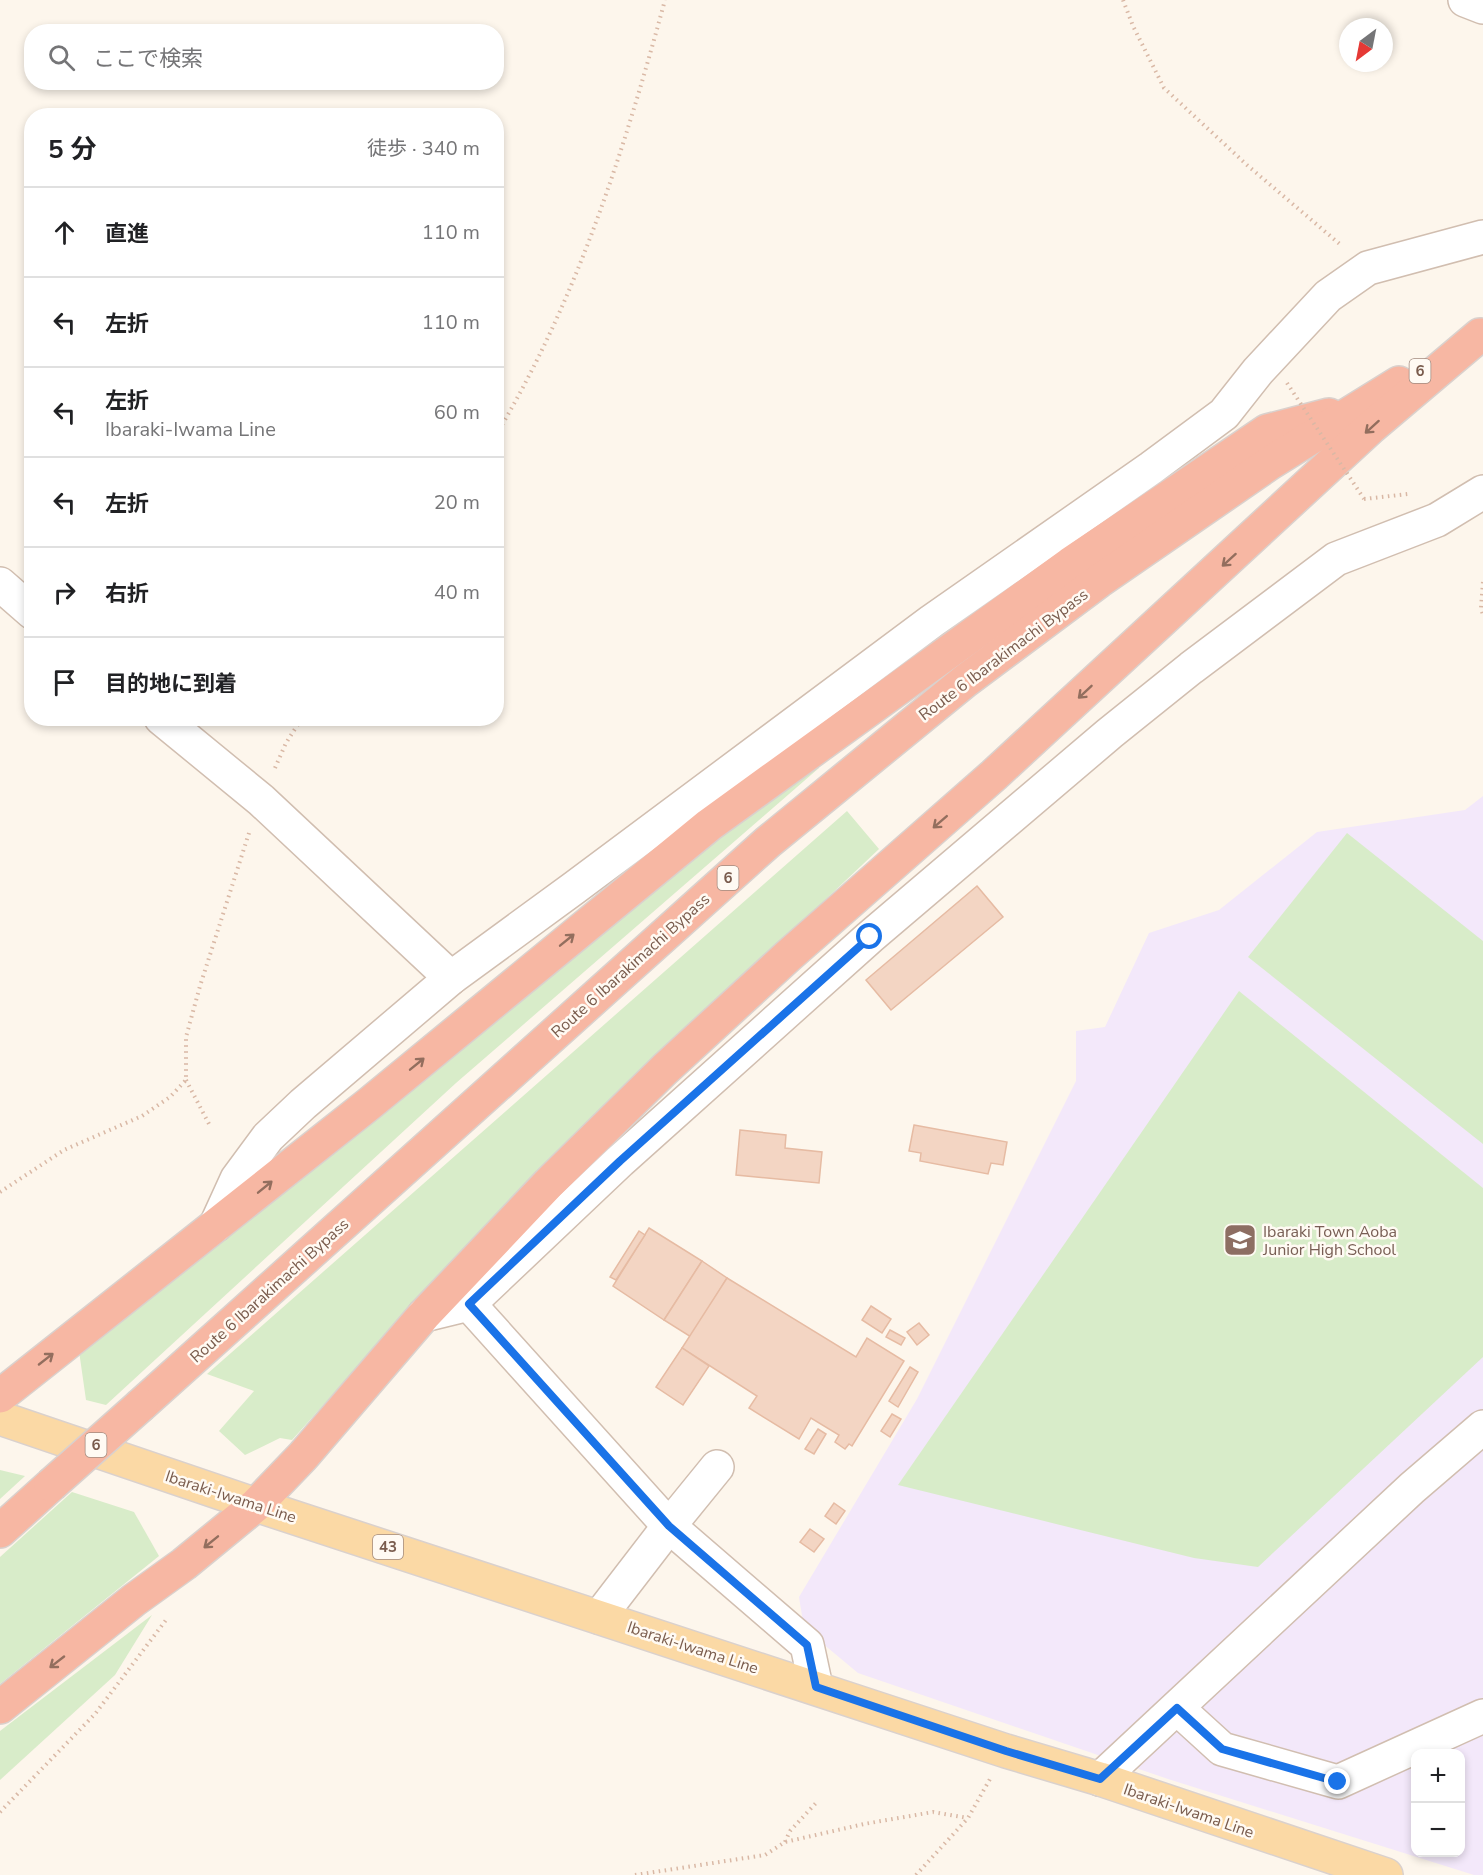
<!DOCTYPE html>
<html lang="ja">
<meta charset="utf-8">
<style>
:root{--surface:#fff;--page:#f2f2f2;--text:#202124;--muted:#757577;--line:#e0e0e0}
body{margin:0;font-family:"Nunito Sans","Noto Sans JP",sans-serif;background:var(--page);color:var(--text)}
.controls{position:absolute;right:18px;bottom:18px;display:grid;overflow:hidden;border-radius:12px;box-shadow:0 3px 9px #0003}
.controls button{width:54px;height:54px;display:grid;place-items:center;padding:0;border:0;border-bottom:2px solid var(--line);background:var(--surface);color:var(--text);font:30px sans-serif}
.compass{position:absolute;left:1339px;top:18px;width:54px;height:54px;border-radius:50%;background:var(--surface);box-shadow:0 3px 9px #0003;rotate:212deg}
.stop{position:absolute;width:18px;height:18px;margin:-14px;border:4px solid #1a73e8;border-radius:50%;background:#fff}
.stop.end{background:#1a73e8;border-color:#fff;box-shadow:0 2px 6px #0008}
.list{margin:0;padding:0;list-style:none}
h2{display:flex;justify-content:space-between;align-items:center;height:78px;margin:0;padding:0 24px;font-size:26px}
h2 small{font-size:20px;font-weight:400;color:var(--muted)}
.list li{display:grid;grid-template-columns:39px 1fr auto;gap:18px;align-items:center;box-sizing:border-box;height:90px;padding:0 24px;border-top:2px solid var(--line)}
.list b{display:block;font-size:22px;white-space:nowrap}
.list p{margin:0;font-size:20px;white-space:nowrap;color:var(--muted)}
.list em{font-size:20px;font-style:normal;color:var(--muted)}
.icon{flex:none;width:33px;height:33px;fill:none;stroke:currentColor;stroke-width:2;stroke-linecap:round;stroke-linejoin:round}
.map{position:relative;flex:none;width:1483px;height:1875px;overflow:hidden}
.search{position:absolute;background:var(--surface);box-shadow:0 3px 9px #0003;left:24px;top:24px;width:480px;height:66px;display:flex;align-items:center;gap:15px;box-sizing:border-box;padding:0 21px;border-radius:24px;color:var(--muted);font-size:22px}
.panel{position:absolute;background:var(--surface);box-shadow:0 3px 9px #0003;left:24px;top:108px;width:480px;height:618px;border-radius:24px}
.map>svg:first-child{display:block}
.education{fill:#f3e8fa;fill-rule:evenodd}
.green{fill:#d8ecc9}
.building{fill:#f3d5c3;stroke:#e6bba3;stroke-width:1.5}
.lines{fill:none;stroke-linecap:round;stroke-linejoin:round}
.minor-casing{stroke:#d1beb0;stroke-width:36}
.major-casing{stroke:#dad1cd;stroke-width:36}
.highway-casing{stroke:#dad1cd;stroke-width:36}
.path{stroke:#d9b8a5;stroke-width:4;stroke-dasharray:1.5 4.5;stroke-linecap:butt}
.minor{stroke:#fff;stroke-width:33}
.major{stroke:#fbd9a5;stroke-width:33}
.highway{stroke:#f7b7a3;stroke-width:33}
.highway-bridge-casing{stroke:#dad1cd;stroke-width:36;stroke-linecap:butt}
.path-bridge{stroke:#d9b8a5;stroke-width:4;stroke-dasharray:1.5 4.5;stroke-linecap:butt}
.highway-bridge{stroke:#f7b7a3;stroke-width:33}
.oneway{stroke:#936e5e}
.route{stroke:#1a73e8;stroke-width:8}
.labels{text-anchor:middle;stroke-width:5;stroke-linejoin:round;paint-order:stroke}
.shield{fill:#fffaf3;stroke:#a28b7f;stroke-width:1.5}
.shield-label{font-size:15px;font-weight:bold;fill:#7a5c4d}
.street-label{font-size:16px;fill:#7a5c4d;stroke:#fffaf3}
.education-label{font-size:16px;fill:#785e54;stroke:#fffaf3;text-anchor:start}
</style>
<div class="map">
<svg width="1483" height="1875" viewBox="0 0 1483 1875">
<rect width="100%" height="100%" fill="#fdf6ec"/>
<path class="education" d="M1483,796v1079h-9l-306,-96 -310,-106 -54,-45 -5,-31 118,-198 159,-318v-50l29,-4 44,-94 70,-23 98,-78 148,-22zM1416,1754h44v98h-44z"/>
<g class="green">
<path d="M814,762l5,6 -363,315 -350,322 -20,-5 -7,-49 402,-330z"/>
<path d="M847,811l32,38 -256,242 -193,195 -138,154 -12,-2 -35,17 -26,-24 35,-40 -47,-17z"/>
<path d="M1347,833l136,108v203l-235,-187z"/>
<path d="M1239,991l244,197v169l-225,210 -64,-9 -296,-73z"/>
<path d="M0,1470l25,6 -25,23z"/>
<path d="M72,1492l62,20 25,44 -159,128v-127z"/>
<path d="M152,1615l-37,60 -115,105v-49z"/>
</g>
<g class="building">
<path d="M977,886l26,31 -112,93 -25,-30z"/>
<path d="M914,1125l93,17 -4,23 -12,-2 -3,11 -68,-13 1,-8 -12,-2z"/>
<path d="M740,1130l46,5 -1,13 37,4 -3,31 -83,-8z"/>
<path d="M649,1228l53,33 -38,59 -51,-34z"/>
<path d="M639,1231l6,4 -29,45 -6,-3z"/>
<path d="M702,1261l25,17 -36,59 -27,-17z"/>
<path d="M727,1278l129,79 11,-19 37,23 -52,85 -3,-2 -4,5 -10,-7 4,-7 -28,-17 -12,21 -50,-31 8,-12 -75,-48z"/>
<path d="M871,1306l20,13 -9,14 -20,-13z"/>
<path d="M919,1323l10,12 -12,10 -10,-13z"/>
<path d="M890,1330l15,8 -4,7 -15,-8z"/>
<path d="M682,1348l27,18 -26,39 -27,-18z"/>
<path d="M910,1367l8,5 -20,35 -9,-6z"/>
<path d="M892,1414l9,5 -11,18 -9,-6z"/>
<path d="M818,1429l8,5 -12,20 -9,-5z"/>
<path d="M834,1503l11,8 -9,13 -11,-8z"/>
<path d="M810,1529l14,10 -10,13 -14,-10z"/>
</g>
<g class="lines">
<defs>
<g id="minor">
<path d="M1465,0l18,7"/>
<path d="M0,584l32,28"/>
<path d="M161,718l100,82 190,178"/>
<path d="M216,1225l21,-46 31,-42 35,-33 148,-126 123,-90 358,-267 219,-153 73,-54 34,-43 70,-75 40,-28 115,-31"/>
<path d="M469,1304l200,222 138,119 9,42"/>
<path d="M424,1315l45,-11 151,-143 250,-224 240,-204 81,-65 145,-109 101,-39 46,-28"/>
<path d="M599,1617l70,-91 48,-59"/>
<path d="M1177,1708l45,41 116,33 145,-66"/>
<path d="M1100,1779l312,-291 71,-61"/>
</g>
<path id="major" d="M0,1418l256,87 750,246 94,28 286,96"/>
<g id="highway">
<path d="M0,1396l369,-292 340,-279 361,-261 197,-133 62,-16"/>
<path d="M141,1405l627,-563 197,-161 134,-100 171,-118 129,-80"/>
<path d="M0,1531l51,-46"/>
<path d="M0,1707l134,-107 50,-36 72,-59 47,-49 121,-141 125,-132 116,-114 123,-113 206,-181 376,-347 110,-93"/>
</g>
</defs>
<use href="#minor" class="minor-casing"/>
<use href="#major" class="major-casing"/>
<use href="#highway" class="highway-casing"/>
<g class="path">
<path d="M1123,0l10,26 31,62 83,77 95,81"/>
<path d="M496,435c81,-135 128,-284 169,-435"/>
<path d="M1364,499l44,-5"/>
<path d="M1483,582l-2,26 2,7"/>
<path d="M275,768l11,-25 16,-25"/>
<path d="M186,1080l23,44"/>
<path d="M0,1192l64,-42 78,-34 28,-19 16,-17v-43l14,-51 49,-153"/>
<path d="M0,1812l95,-98 71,-94"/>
<path d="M785,1842l5,-11 26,-28"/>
<path d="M635,1875l130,-20 20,-13 79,-18 69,-12 35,6"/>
<path d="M916,1875l52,-57 22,-39"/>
</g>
<use href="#minor" class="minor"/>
<use href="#major" class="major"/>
<use href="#highway" class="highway"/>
<defs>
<path id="highway-bridge" d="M51,1485l90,-80"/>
</defs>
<use href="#highway-bridge" class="highway-bridge-casing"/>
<path class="path-bridge" d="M1287,383l77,116"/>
<use href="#highway-bridge" class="highway-bridge"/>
</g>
<defs><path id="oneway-shaft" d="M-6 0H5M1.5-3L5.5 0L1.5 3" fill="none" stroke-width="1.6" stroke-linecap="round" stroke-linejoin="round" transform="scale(1.5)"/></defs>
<g class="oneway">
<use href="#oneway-shaft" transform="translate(1372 427) rotate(138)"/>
<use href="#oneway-shaft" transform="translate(1229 560) rotate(138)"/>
<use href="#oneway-shaft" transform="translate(1085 692) rotate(137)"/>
<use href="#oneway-shaft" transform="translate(940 822) rotate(139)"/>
<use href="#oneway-shaft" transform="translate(567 940) rotate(-39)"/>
<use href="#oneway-shaft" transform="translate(417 1064) rotate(-39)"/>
<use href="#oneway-shaft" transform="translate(265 1187) rotate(-39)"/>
<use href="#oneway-shaft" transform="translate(46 1359) rotate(-38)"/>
<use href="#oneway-shaft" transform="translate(211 1542) rotate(141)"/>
<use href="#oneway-shaft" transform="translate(57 1662) rotate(142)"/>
</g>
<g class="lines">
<path class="route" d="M870,937l-250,224 -151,143 200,222 138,119 9,42 190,64 94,28 77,-71 45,41 116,33"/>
</g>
<defs>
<symbol id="school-square" viewBox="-11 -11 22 22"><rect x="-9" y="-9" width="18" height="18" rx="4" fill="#8d6e63" stroke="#fffaf3"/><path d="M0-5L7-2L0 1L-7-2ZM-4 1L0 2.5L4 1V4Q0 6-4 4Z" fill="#fff"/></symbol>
</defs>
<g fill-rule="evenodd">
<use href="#school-square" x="1221" y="1221" width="38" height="38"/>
</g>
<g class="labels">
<g class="shield">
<rect x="1409.5" y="359" width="21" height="24" rx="4.5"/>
<rect x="717.5" y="866" width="21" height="24" rx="4.5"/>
<rect x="85.5" y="1433" width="21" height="24" rx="4.5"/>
<rect x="373" y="1535" width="30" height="24" rx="4.5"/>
</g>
<g class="shield-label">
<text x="1420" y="376">6</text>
<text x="728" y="883">6</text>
<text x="96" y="1450">6</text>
<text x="388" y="1552">43</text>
</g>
<g class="street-label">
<text transform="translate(1003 654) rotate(-37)" y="6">Route 6 Ibarakimachi Bypass</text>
<text transform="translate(630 965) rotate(-42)" y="6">Route 6 Ibarakimachi Bypass</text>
<text transform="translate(269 1290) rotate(-42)" y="6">Route 6 Ibarakimachi Bypass</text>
<text transform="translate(231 1496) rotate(18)" y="6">Ibaraki-Iwama Line</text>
<text transform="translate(693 1647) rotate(18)" y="6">Ibaraki-Iwama Line</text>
<text transform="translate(1189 1810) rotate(19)" y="6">Ibaraki-Iwama Line</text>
</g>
<g class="education-label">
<text x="1263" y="1237">Ibaraki Town Aoba<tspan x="1263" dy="18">Junior High School</tspan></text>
</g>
</g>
</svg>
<div class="controls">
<button>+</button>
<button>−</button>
</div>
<svg class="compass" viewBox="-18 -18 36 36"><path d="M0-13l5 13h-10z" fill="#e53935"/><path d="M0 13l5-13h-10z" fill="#757577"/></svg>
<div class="stop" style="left:870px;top:937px"></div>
<div class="stop end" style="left:1338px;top:1782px"></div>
<div class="search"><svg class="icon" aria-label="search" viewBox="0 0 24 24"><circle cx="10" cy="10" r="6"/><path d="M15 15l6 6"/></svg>ここで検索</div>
<section class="panel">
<h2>5 分<small>徒歩 · 340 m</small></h2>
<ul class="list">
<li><svg class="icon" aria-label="ahead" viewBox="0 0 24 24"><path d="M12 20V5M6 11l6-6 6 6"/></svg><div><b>直進</b></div><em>110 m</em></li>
<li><svg class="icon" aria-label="left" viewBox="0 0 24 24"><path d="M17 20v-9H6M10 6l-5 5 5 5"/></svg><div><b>左折</b></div><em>110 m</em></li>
<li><svg class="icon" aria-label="left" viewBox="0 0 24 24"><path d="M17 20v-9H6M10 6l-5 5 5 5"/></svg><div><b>左折</b><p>Ibaraki-Iwama Line</p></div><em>60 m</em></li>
<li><svg class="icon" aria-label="left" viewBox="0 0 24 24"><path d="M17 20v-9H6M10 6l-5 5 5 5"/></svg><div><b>左折</b></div><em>20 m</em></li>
<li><svg class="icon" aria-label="right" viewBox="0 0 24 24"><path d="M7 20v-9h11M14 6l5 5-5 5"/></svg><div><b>右折</b></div><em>40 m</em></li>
<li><svg class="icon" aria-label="arrive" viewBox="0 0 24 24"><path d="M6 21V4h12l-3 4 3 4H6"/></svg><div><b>目的地に到着</b></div></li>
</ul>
</section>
</div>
